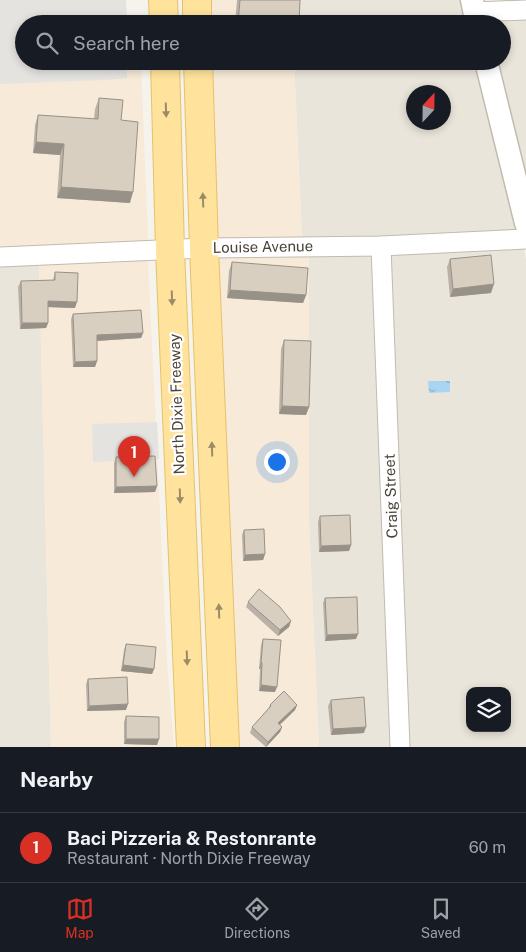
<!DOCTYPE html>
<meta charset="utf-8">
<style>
:root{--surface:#171b24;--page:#20242c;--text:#f1f3f6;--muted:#9ea1a6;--line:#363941;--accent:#d93025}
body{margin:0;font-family:"Public Sans",sans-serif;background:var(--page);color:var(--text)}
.controls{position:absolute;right:15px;bottom:15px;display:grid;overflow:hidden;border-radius:10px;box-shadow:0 2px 8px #0003}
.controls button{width:45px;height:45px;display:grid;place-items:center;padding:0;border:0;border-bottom:1px solid var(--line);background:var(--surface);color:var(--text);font:25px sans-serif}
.compass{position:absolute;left:406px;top:85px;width:45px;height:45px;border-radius:50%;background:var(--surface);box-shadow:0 2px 8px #0003;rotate:22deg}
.you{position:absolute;left:276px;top:461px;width:18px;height:18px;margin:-12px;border:4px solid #fff;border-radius:50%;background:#1a73e8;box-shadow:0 0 0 8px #1a73e833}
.badge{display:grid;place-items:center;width:32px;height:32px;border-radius:50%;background:var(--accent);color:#fff;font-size:16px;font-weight:700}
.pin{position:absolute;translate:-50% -41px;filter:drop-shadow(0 1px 2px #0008)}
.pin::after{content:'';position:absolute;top:26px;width:18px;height:15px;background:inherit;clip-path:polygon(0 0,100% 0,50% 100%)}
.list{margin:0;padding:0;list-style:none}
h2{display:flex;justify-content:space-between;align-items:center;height:65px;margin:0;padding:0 20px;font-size:21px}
h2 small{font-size:16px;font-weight:400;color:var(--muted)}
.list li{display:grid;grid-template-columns:32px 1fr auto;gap:15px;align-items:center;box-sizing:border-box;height:70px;padding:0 20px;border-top:1px solid var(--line)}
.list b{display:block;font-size:19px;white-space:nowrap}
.list p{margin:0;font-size:16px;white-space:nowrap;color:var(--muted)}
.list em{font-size:16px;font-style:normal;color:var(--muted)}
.icon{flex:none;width:28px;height:28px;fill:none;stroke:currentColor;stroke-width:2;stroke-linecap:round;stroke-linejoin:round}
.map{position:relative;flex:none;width:526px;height:747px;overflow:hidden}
.search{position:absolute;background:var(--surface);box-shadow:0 2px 8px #0003;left:15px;right:15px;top:15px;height:55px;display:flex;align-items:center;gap:12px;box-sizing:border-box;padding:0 18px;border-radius:28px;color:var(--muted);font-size:19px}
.sheet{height:135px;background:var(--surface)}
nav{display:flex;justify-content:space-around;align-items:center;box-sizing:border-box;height:70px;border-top:1px solid var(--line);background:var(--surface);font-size:14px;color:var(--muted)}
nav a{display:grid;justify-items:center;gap:2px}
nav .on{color:var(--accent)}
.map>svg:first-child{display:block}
.residential{fill:#eae5da;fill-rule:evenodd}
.commercial{fill:#f7ead8}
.parking{fill:#e5e3e0}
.water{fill:url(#water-ripples)}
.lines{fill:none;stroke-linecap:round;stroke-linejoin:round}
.minor-casing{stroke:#c2bbae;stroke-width:21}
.tertiary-casing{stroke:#c2bbae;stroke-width:25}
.primary-casing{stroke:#e6c16a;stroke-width:30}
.minor{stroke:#fff;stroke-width:19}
.tertiary{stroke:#fff;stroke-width:22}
.primary{stroke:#ffe39c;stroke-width:28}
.wall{fill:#bab2a6}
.shaded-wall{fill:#979187}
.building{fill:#d8cfc1;stroke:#979187}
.oneway{fill:#9c8c66}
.labels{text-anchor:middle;stroke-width:4.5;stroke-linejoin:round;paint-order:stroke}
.street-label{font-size:15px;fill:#4b4439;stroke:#fff}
</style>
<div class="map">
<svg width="526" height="747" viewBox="0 0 526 747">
<defs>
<pattern id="water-ripples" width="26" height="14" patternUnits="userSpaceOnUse" patternTransform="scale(1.25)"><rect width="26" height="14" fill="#a9d4f2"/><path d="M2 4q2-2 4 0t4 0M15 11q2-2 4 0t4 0" fill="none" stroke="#8caec5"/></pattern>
</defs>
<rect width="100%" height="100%" fill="#f6f3ec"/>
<g class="residential">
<path d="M291,0h172l5,24h-175z"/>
<path d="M526,19v167l-31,-125h7v-37h-16l-1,-3z"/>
<path d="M294,61h183l42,169 -137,7 -80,1zM414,92h30v30h-30z"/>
<path d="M524,248l2,11v488h-118l-18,-492zM470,691h37v37h-37z"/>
<path d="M373,255l18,492h-72l-10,-224v-267z"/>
<path d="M39,264l12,483h-51v-481z"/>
</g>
<g class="commercial">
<path d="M205,0h86l2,24h-87z"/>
<path d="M0,25l24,36h117l7,180 -148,7z"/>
<path d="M207,61h87l8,177 -90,1z"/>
<path d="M309,256v267l10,224h-86l-20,-490z"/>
<path d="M148,260l19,402 7,85h-123l-12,-483z"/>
</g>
<g class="parking">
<path d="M0,0h126l1,24h-103v37h103v17l-21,2 -106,4z"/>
<path d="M157,422l2,37 -66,3 -1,-38z"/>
</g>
<path class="water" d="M428,381h22v11l-21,1z"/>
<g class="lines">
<defs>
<g id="minor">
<path d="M474,12l52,-2"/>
<path d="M381,246l19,501"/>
<path d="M0,257l204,-9 177,-2 145,-7"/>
</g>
<g id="tertiary">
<path d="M472,0l5,24"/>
<path d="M486,61l40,162"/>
</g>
<g id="primary">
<path d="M163,0l1,24"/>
<path d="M197,0v24"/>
<path d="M165,61l5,189 21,497"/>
<path d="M198,61l6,187 21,499"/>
</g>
</defs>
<use href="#minor" class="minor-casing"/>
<use href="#tertiary" class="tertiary-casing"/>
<use href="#primary" class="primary-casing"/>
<use href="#minor" class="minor"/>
<use href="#tertiary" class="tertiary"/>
<use href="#primary" class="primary"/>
</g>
<g class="wall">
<path d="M237,0h63l-1,24h-64z"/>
<path d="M99,98l22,22 9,83 -73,-5 3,-43 -27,-2 2,-28 3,-10 56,4 1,-10z"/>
<path d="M450,259l41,34 -41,4 -3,-30z"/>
<path d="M232,262l74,33 -3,8 -76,-5 2,-27z"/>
<path d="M55,272l20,36 -27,-1v16l-2,5 -26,1 -2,-42 3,-6 32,-1z"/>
<path d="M73,314l70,19 -2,5 -44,3v20l-2,6h-22l-2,-48z"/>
<path d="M284,340l25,67 -3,8 -27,-1 2,-65z"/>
<path d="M116,457l41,29 -2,6 -41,1v-30z"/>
<path d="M320,516l31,29 -2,6 -30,1 -1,-30z"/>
<path d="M244,530l21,24 -2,6 -20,1 -1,-26z"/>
<path d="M325,598l31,41 -31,2 -2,-38z"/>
<path d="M248,602l43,19 -2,6 -11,9 -32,-29z"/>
<path d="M263,639l12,53 -16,-1 1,-22h-1l2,-24z"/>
<path d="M126,644l28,25 -2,5 -31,-3 3,-21z"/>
<path d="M88,679l38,31 -39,1 -1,-27z"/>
<path d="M331,700l33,33 -33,2 -3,-29z"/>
<path d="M270,705h27l-2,5 -15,15 2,2 -2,5 -14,15 -16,-14 2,-6 16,-18z"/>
<path d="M126,716l33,23 -2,6 -33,-1v-22z"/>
</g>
<g class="shaded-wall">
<path d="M36,142l28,2 -4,11 -27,-2z"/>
<path d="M61,187l72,5 -3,11 -73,-5z"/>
<path d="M494,284l-3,9 -41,4 3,-8z"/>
<path d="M230,290l76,5 -3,8 -76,-5z"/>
<path d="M48,301l29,1 -2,6 -29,-1z"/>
<path d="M22,323h26l-2,5 -26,1z"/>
<path d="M143,333l-2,5 -46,3 2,-6z"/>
<path d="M97,361l-2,6h-22l2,-5z"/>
<path d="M282,406l27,1 -3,8 -27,-1z"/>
<path d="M157,486l-2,6 -41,1 2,-6z"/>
<path d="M351,545l-2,6 -30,1 2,-6z"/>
<path d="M265,554l-2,6 -20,1 2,-6z"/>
<path d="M291,621l-2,6 -11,9 2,-6z"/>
<path d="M358,634l-2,5 -31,2 2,-6z"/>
<path d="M261,663h1l-2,6h-1z"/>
<path d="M123,665l31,4 -2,5 -31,-3z"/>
<path d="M261,685l16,2 -2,5 -16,-1z"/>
<path d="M128,704l-2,6 -39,1 2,-5z"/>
<path d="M297,705l-2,5 -20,19 3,-6z"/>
<path d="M282,727l-2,5 -14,15 2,-5z"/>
<path d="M366,727l-2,6 -33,2 2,-6z"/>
<path d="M126,739h33l-2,6 -33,-1z"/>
</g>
<g class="building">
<path d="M240,0h60l-1,24h-61z"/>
<path d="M99,98l24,2 -2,20 17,2 -5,70 -72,-5 3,-43 -28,-2 2,-27 60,4z"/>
<path d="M491,255l3,29 -41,5 -3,-30z"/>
<path d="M232,262l76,6 -2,27 -76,-5z"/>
<path d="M55,272l23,1 -1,29 -29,-1v22h-26l-1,-42 34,-1z"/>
<path d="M141,310l2,23 -46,2v26l-22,1 -2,-48z"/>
<path d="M284,340l27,1 -2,66 -27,-1z"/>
<path d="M155,456l2,30 -41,1v-30z"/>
<path d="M350,515l1,30 -30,1 -1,-30z"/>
<path d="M264,529l1,25 -20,1 -1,-25z"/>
<path d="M259,589l21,18 11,14 -11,9 -32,-28z"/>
<path d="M357,597l1,37 -31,1 -2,-37z"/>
<path d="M263,639l18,1 -4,47 -16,-2 1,-22h-1z"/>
<path d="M126,644l30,3 -2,22 -31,-4z"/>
<path d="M127,677l1,27 -39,2 -1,-27z"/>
<path d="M284,691l13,14 -19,18 4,4 -14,15 -16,-15 19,-21 -1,-1z"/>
<path d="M364,697l2,30 -33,2 -2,-29z"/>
<path d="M126,716l33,1v22h-33z"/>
</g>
<defs><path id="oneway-solid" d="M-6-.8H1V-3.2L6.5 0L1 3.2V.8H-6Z" transform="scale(1.25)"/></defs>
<g class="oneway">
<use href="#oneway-solid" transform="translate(166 110) rotate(88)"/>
<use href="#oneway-solid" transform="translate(203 200) rotate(-92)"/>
<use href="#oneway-solid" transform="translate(172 298) rotate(88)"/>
<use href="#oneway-solid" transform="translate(212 449) rotate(-92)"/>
<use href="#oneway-solid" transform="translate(180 496) rotate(88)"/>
<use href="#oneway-solid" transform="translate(219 611) rotate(-92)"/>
<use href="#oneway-solid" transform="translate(187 658) rotate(88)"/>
</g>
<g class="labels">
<g class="street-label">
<text transform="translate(263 247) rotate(-1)" y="5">Louise Avenue</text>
<text transform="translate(177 404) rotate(-92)" y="5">North Dixie Freeway</text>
<text transform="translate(391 496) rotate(-92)" y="5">Craig Street</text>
</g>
</g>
</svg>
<div class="controls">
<button><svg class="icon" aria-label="layers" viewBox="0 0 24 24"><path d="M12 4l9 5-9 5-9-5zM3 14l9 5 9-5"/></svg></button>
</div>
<svg class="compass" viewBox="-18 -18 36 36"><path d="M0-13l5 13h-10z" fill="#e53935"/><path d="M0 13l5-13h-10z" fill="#9ea1a6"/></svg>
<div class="you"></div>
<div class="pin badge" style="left:134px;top:477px">1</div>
<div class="search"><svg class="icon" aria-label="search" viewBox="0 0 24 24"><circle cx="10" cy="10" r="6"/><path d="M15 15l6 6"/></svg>Search here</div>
</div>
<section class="sheet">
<h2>Nearby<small></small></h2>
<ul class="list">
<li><span class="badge">1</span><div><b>Baci Pizzeria &amp; Restonrante</b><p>Restaurant · North Dixie Freeway</p></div><em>60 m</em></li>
</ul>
</section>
<nav>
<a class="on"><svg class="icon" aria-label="map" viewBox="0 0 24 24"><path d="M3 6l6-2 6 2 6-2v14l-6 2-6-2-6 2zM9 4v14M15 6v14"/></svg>Map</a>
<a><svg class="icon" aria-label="directions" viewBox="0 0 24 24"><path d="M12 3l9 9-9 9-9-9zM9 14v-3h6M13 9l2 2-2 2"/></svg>Directions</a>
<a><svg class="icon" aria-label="saved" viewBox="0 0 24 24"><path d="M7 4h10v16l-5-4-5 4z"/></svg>Saved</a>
</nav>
